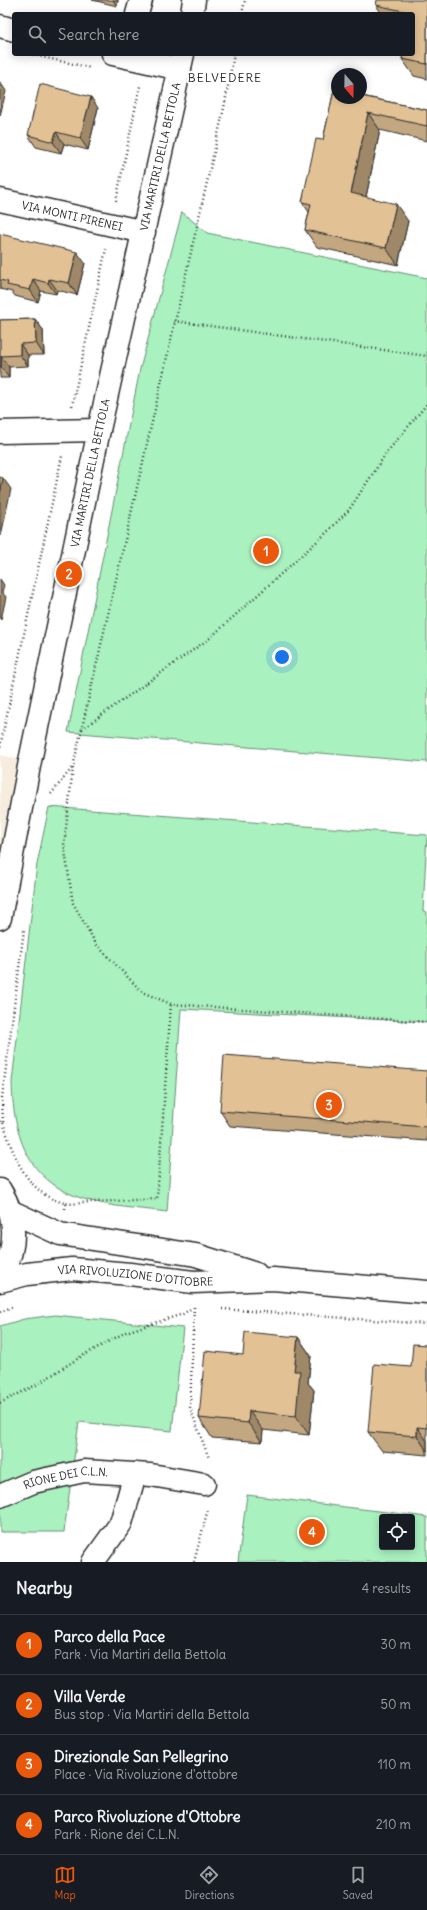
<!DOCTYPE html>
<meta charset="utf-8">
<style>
:root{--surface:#171b24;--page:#242831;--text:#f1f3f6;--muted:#9ea1a6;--line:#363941;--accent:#ea580c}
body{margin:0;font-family:Delius,sans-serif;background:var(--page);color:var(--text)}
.controls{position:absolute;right:12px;bottom:12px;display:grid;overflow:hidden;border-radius:4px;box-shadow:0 2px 10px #0003}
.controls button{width:36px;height:36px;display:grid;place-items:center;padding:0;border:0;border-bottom:1px solid var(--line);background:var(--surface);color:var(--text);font:20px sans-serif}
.compass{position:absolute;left:331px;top:68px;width:36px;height:36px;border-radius:50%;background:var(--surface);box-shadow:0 2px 10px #0003;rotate:160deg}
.you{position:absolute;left:282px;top:657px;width:14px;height:14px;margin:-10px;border:3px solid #fff;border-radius:50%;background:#1a73e8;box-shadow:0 0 0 6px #1a73e833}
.badge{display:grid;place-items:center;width:26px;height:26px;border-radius:50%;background:var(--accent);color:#fff;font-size:13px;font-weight:700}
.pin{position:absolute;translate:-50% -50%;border:2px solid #fff;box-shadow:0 1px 4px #0006}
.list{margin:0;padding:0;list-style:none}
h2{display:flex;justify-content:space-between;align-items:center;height:52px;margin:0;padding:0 16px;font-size:17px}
h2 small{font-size:13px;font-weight:400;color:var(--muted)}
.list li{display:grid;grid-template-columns:26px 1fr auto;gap:12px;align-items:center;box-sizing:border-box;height:60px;padding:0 16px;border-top:1px solid var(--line)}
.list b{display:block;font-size:15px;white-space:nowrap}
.list p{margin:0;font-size:13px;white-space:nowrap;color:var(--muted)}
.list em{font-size:13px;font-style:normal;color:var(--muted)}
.icon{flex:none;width:22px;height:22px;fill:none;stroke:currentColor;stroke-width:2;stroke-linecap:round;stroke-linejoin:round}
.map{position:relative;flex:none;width:427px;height:1562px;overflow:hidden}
.search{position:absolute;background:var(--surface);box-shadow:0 2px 10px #0003;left:12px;right:12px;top:12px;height:44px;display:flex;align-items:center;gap:10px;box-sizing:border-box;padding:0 14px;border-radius:4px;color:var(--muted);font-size:15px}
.sheet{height:292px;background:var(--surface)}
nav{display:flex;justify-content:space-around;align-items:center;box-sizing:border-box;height:56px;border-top:1px solid var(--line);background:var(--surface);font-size:11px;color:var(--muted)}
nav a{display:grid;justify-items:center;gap:2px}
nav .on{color:var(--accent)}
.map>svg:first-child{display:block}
.built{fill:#f6eddf}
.green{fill:#a9f1bf;stroke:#6a8e75;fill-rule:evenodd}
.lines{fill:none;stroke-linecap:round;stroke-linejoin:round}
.minor-casing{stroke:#2b2b2b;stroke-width:25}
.major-casing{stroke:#2b2b2b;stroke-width:25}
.path{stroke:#2b2b2b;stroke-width:2.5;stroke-dasharray:1 3;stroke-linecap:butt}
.minor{stroke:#fff;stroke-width:22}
.major{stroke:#fff;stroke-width:22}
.wall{fill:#c2a780;stroke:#2b2b2b}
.shaded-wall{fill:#9e8868;stroke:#2b2b2b}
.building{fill:#e2c295;stroke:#2b2b2b}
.labels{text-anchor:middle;stroke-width:4;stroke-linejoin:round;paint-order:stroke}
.street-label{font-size:11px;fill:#2b2b2b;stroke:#fff}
.neighbourhood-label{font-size:12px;letter-spacing:1px;fill:#2b2b2b;stroke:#fff}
</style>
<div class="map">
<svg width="427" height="1562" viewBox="0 0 427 1562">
<rect width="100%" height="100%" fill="#fff"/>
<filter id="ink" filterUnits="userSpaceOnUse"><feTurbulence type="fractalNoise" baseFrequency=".025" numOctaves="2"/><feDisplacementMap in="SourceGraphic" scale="8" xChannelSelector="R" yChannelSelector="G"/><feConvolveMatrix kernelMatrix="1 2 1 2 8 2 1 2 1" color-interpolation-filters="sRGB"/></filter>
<g filter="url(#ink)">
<path class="built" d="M0,755l30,6 -30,157z"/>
<g class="green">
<path d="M182,212l25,21 220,45v484l-359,-30 72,-363z"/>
<path d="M49,807l378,28 -4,76 4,1v110l-246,-13 -14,203c-22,-3 -45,-4 -67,-9 -67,-13 -87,-58 -88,-121l25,-218z"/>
<path d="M55,1315l128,13 -11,103 -93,-9 -15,110h-64v-206l24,-7z"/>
<path d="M247,1495l180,22v45h-189zM382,1517h30v30h-30z"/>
</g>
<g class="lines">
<defs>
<g id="minor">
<path d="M137,14l4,-14"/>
<path d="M0,26l14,4"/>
<path d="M113,54l67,15"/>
<path id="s1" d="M0,200l144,32"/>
<path d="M0,432l99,-2"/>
<path d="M10,1211l50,23 136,21 60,19"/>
<path id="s2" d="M0,1281l27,-7 45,-5 58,5 63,8 80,-3 154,13"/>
<path id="s3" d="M0,1496l33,-14 51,-11 67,4 53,9"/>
<path d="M93,1562l28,-39 14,-49"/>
</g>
<g id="major">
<path d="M192,14l2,-14"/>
<path id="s4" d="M0,918l30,-157 69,-331 84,-376"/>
<path d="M0,1190c17,27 18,59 0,86"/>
</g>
</defs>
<use href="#minor" class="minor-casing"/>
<use href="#major" class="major-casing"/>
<g class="path">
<path d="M242,14l3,-14"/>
<path d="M29,54l62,14"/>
<path d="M234,54l-10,54 -151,659 -9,78 9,58 23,41 46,48 29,12 256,18"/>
<path d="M116,201l24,-115"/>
<path d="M174,321l253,35"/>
<path d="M72,406l34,-157"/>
<path d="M82,729l128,-91 113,-102 26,-26 38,-58 40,-48"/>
<path d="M0,747l62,-291"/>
<path d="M51,794l21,-26"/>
<path d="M0,1122h3c10,33 24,73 62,81 8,2 19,-1 28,-1 21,-1 43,-2 64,-3l14,-195"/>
<path d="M3,1122l-1,-24 22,-168"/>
<path d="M65,1209l1,-6"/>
<path d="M194,1307l-4,101 19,50"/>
<path d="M222,1309l205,15"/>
<path d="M0,1312l14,-6"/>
<path d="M0,1403l36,-18 46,-29 44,-24 57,-18 9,-6"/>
<path d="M194,1562l14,-53"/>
</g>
<use href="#minor" class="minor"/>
<use href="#major" class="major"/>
</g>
<g class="wall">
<path d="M92,0h26l-1,6z"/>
<path d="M427,0v79l-13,-3 -12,-17 11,-45h-31l-6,-9z"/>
<path d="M334,90l93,20v31l-47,-11 -14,67 42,24 -10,44 -81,-18 -12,-17 4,-18 -7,-10 21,-62z"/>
<path d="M98,108l-10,42 -24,-6 -3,9 -25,-6 -8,-12z"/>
<path d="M0,234l85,29 -8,32 -20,-5 -1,4 -15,-3 -3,11 -23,-6 -3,-4 -12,-3z"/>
<path d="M35,319l8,11 1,25h-16v11l-19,1v11h-9v-58z"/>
<path d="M427,1071v70l-197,-15 -10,-15z"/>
<path d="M298,1337l13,19 -3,27 6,7 -5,45 -46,-5 -1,12 -50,-4 -13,-20 44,-63z"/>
<path d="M427,1345v110l-45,-4 -14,-19 43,-65z"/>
</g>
<g class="shaded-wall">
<path d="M113,0h5l-1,6z"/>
<path d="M0,82l6,9 -6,25z"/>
<path d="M91,97l7,11 -10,42 -8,-12z"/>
<path d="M368,113l12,17 -17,81 -12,-18z"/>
<path d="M56,132l8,12 -3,9 -8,-11z"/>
<path d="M396,204l12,17 -10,44 -12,-17z"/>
<path d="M77,252l8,11 -8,32 -8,-12z"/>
<path d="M33,279l8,12 -3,11 -8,-12z"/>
<path d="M49,279l8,11 -1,4 -8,-11z"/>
<path d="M35,319l8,11 1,25 -8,-12z"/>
<path d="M20,344l8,11v11l-8,-11z"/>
<path d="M1,356l8,11v11l-8,-11z"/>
<path d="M3,478l8,11 -10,47 -1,-2v-40z"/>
<path d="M0,579l4,6 -2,7 4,5 -5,23 -1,-1z"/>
<path d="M298,1337l13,19 -3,27 6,7 -5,45 -13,-19 -2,-45z"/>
<path d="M249,1411l14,19 -1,12 -14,-19z"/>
<path d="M417,1427l10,14v10l-10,-15z"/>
</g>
<g class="building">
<path d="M377,0h50v64l-25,-5 1,-5h10v-40h-1v-1l-36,-8z"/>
<path d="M40,84l51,13 -11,41 -24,-6 -3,10 -25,-7z"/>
<path d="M334,90h3v8h24v-2l66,14v16l-59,-13 -17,80 45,11 -10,44 -81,-18 6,-26 -9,-2 14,-63 7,1z"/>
<path d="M0,234l77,18 -8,31 -20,-4 -1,4 -15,-4 -3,11 -23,-5 1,-3 -8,-2z"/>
<path d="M35,319l1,24 -16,1v11l-19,1v11h-1v-47z"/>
<path d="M0,477l3,1 -3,16z"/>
<path d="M224,1055l203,16v56l-207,-16z"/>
<path d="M245,1332l53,5 -4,34h6l-4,45 -47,-5 -1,12 -49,-5 6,-67 38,4z"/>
<path d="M413,1344l14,1v83l-10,-1v9l-49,-4 6,-68 37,3z"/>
</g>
</g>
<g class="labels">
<g class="street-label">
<text dy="4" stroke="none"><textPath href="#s4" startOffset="778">VIA MARTIRI DELLA BETTOLA</textPath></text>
<text dy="4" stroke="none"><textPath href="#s1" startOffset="74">VIA MONTI PIRENEI</textPath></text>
<text dy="4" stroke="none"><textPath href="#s4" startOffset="454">VIA MARTIRI DELLA BETTOLA</textPath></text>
<text dy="4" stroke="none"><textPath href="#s2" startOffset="137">VIA RIVOLUZIONE D'OTTOBRE</textPath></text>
<text dy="4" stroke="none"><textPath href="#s3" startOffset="69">RIONE DEI C.L.N.</textPath></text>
</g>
<g class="neighbourhood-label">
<text x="225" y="82">BELVEDERE</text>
</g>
</g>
</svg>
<div class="controls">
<button><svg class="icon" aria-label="locate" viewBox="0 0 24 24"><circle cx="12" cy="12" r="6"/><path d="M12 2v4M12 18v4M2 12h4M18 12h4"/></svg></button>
</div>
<svg class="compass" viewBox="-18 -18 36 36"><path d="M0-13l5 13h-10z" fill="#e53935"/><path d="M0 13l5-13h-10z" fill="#9ea1a6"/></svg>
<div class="you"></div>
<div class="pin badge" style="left:266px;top:551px">1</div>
<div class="pin badge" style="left:69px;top:574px">2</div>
<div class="pin badge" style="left:329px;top:1105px">3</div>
<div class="pin badge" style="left:312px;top:1532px">4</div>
<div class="search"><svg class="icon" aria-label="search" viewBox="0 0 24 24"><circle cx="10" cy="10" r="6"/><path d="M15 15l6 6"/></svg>Search here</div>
</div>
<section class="sheet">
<h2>Nearby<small>4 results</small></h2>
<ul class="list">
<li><span class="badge">1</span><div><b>Parco della Pace</b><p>Park · Via Martiri della Bettola</p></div><em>30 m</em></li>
<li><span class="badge">2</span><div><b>Villa Verde</b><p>Bus stop · Via Martiri della Bettola</p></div><em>50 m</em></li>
<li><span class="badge">3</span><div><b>Direzionale San Pellegrino</b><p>Place · Via Rivoluzione d'ottobre</p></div><em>110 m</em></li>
<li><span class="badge">4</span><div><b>Parco Rivoluzione d'Ottobre</b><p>Park · Rione dei C.L.N.</p></div><em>210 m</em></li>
</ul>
</section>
<nav>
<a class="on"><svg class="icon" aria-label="map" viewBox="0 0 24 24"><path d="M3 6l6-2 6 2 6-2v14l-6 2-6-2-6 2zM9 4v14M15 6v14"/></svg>Map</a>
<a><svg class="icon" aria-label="directions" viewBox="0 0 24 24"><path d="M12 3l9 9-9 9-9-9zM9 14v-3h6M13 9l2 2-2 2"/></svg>Directions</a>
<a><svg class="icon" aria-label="saved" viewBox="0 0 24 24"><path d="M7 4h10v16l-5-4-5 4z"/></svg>Saved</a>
</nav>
